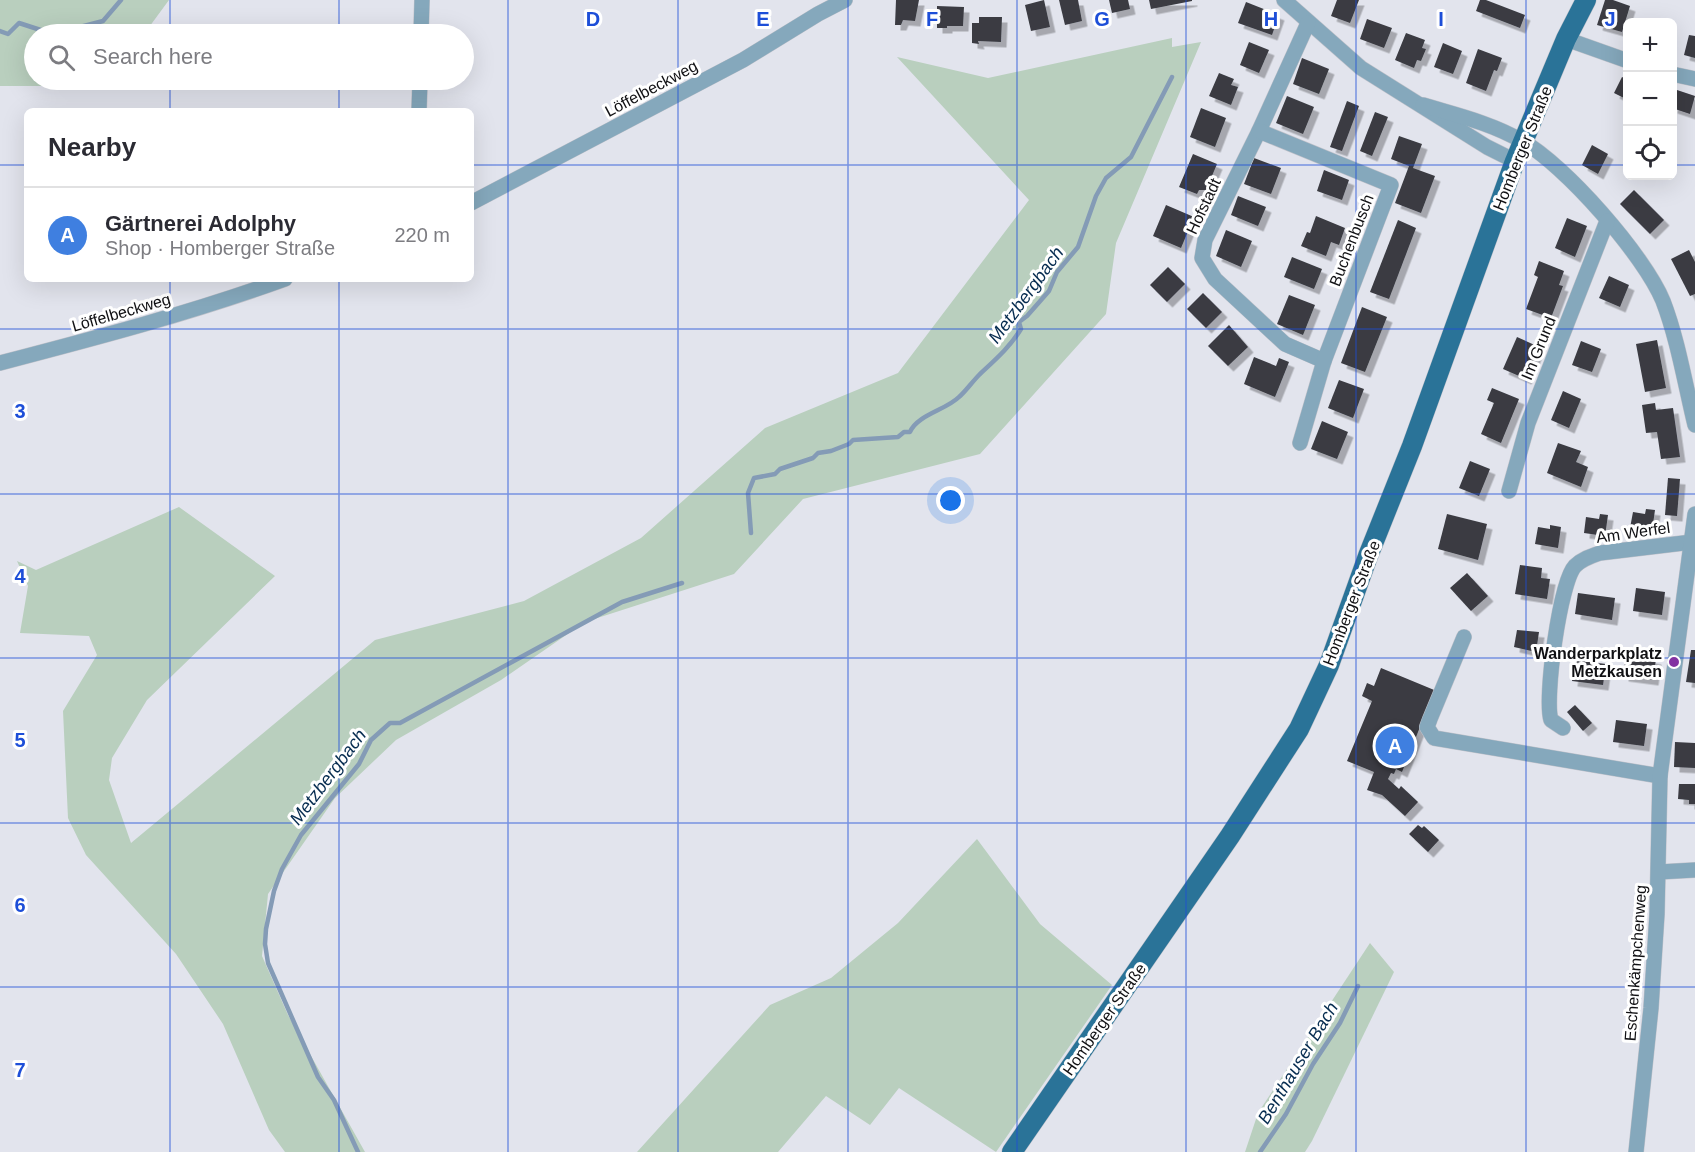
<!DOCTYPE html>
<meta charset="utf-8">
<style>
:root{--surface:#fff;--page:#f2f2f3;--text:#2b2b33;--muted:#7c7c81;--line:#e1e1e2;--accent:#8232a2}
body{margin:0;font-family:Arial,sans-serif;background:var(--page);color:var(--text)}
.controls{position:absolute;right:18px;top:18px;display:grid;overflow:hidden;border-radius:9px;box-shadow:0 6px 24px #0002}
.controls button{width:54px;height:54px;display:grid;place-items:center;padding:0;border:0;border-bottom:2px solid var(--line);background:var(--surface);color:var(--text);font:30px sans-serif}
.you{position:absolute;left:951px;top:501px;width:21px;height:21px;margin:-15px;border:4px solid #fff;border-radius:50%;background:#1a73e8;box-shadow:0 0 0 9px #1a73e833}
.badge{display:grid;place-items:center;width:39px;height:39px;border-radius:50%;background:var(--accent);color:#fff;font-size:20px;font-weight:700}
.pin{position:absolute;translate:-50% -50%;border:3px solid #fff;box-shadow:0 2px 6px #0006}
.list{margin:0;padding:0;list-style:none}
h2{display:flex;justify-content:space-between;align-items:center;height:78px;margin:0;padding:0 24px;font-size:26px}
h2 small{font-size:20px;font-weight:400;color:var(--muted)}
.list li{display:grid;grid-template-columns:39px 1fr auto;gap:18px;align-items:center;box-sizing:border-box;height:96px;padding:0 24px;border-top:2px solid var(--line)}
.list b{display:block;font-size:22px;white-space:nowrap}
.list p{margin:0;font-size:20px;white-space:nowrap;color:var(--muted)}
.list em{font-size:20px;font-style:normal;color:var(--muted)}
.icon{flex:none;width:33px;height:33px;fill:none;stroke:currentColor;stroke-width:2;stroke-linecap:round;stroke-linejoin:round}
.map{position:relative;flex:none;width:1695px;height:1152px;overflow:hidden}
.search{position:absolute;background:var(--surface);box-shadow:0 6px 24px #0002;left:24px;top:24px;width:450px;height:66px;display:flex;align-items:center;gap:15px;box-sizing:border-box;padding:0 21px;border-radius:33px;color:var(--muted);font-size:22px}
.panel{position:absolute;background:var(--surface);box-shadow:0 6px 24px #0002;left:24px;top:108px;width:450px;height:174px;border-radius:9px}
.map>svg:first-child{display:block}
.green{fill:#b9cfbe}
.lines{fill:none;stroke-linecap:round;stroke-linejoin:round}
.stream{stroke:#849bb6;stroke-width:4.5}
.building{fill:#3a3b42;filter:url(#shadow)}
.minor-casing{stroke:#c0c2ca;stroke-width:16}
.major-casing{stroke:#c0c2ca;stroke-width:21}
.minor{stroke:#85a8bc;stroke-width:15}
.major{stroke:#2a7398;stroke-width:20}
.grid{fill:none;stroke:#1d4ed8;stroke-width:1.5;stroke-opacity:0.55}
.poi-dot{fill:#8232a2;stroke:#fff;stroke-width:2}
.labels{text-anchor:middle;stroke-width:6;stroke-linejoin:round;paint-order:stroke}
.street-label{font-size:16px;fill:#101013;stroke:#fff}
.poi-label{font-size:16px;font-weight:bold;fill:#101013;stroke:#fff;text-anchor:end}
.water-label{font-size:18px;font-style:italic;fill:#062c50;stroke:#fff}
.grid-label{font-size:20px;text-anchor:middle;font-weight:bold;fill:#1d4ed8;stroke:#fff;stroke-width:6;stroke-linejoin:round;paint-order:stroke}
</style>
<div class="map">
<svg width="1695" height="1152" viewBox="0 0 1695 1152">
<defs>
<filter id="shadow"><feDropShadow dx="5.5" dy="5.5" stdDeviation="0" flood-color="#0004"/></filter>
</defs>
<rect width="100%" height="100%" fill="#e2e4ed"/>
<g class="green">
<path d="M0,0h169l-25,34h-110v46h29l-20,6h-43z"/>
<path d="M1172,38v9l29,-5 -85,201 -10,71 -126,140 -177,45 -69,75 -149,48 -84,58 -105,60 -61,58 -67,96 -6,62 26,59 77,137h-80l-16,-22 -46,-106 -47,-70 -90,-99 -18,-37 -5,-107 34,-56 -8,-19 -69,-3 8,-47 -11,-25 19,9 143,-63 96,69 -128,124 -35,58 -3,22 22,63 244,-203 149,-39 117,-63 124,-110 133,-55 131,-173 -132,-143 91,21z"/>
<path d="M977,839l63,85 72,61 -116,167 -97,-64 -29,37 -44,-29 -48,56h-141l133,-147 61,-27 67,-55z"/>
<path d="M1370,943l24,29 -82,169 -7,11h-60l13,-39z"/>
</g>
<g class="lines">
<g class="stream">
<path d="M0,31l8,3 11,-11 34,11 50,-13 18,-21"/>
<path d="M751,533l-3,-40 6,-15 21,-4 5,-5 33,-11 5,-5 13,-2 18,-7 4,-4 45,-3 6,-5h6c7,-17 36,-22 49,-35 6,-5 13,-15 21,-23 15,-14 30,-27 41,-45l-2,-7 8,-6 22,-25 8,-19 21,-25 18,-51 10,-18 25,-21 41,-80"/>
<path d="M358,1152l-24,-52 -16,-23 -50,-114 -3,-19 1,-15 8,-38 8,-22 19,-34 58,-71 12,-24 19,-17h10l222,-121 60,-19"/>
<path d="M1260,1152l26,-38 27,-50 27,-41 18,-37"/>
</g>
</g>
<g class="building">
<path d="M896,0h23l-4,21 -12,-1 -2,5h-6z"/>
<path d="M1044,0l6,27 -19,4 -6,-26z"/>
<path d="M1059,0h19l4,21 -17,4z"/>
<path d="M1109,0h19l2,9 -18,4z"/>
<path d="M1149,0h43v1l-41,8z"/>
<path d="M1337,0h22l-9,23 -19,-7z"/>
<path d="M1480,0h6l39,15 -5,13 -44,-17z"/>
<path d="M1605,0h8l17,6 -8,26 -25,-7z"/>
<path d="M1246,2l33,13 -7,20 -34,-12z"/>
<path d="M937,6l27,1 -1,19h-16v2h-10z"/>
<path d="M979,17h23l-1,25 -23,-1 1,3 -7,-1v-20h7z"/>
<path d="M1367,19l25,9 -8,20 -24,-9z"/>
<path d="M1406,33l19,7 -3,8 4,1 -5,12 -4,-1 -3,8 -19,-8z"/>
<path d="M1689,35l6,1v22l-11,-3z"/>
<path d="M1249,42l20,8 -10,23 -19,-8z"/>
<path d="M1443,43l19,8 -9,23 -19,-7z"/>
<path d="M1478,49l24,9 -5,13 -3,-1 -8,21 -20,-8z"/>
<path d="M1302,58l27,11 -10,25 -26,-10z"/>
<path d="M1219,73l15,6 -3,6 7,2 -7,18 -22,-9z"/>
<path d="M1622,77l6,3v20l-14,-7z"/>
<path d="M1674,89l21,7 -5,18 -18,-6z"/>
<path d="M1287,96l27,11 -11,27 -27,-11z"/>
<path d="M1347,101l12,5 -17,45 -12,-4z"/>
<path d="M1201,108l25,10 -11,29 -25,-10z"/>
<path d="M1375,112l13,5 -16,39 -12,-5z"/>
<path d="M1399,136l23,8 -9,24 22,8 -14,37 -26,-10 14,-37 -18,-7z"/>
<path d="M1592,145l16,9 -10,20 -16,-9z"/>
<path d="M1193,154l24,10 -11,26h-7l-2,4 -18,-7z"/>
<path d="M1254,158l27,10 -10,26 -27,-10z"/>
<path d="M1324,170l25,10 -7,20 -25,-9z"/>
<path d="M1634,190l30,30 -14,14 -30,-30z"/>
<path d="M1238,196l28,11 -8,19 -27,-11z"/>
<path d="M1166,205l28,12 -13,31 -28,-12z"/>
<path d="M1316,216l29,12 -6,17 -8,-3 -5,14 -25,-10 6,-14 3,1z"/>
<path d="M1567,218l20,8 -12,31 -20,-9z"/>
<path d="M1398,220l18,8 -27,71 -19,-7z"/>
<path d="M1226,230l26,11 -11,26 -25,-11z"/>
<path d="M1689,250l6,12v32l-5,2 -19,-37z"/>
<path d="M1292,257l30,12 -8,20 -30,-12z"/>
<path d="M1539,261l25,10 -5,14 4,1 -12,32 -25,-9 12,-32 -4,-2z"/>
<path d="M1168,267l17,17 -18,18 -17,-17z"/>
<path d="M1609,276l20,9 -9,22 -21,-9z"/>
<path d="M1203,293l19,19 -16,16 -19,-19z"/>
<path d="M1289,295l26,10 -12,30 -26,-11z"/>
<path d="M1362,307l25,10 -22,55 -24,-9z"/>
<path d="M1229,325l19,22 -20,19 -20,-20z"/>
<path d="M1517,337l22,10 -13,32 -23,-10z"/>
<path d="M1657,340l9,48 -21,4 -9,-48z"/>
<path d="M1581,341l20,8 -9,23 -20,-7z"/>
<path d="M1254,357l22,9 3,-8 10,4 -14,35 -31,-13z"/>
<path d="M1339,380l25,9 -11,29 -25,-10z"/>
<path d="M1492,388l27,11 -18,44 -20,-9 13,-31 -7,-3z"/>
<path d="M1563,391l18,8 -12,29 -18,-8z"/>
<path d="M1655,403l1,7 17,-2 7,49 -19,2 -4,-27 -11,1 -4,-28z"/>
<path d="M1322,421l26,11 -11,27 -26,-10z"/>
<path d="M1558,443l23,8 -5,11 12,5 -7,20 -34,-14z"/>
<path d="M1470,461l20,8 -11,27 -20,-8z"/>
<path d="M1668,478l12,1 -3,37 -12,-1z"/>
<path d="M1646,509l9,1 -3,21 -22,-3 3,-16 12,2z"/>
<path d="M1447,514l40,10 -9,36 -40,-11z"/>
<path d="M1600,514l8,1 -3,21 -21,-3 2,-16 13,2z"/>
<path d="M1550,525l11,2 -3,21 -23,-4 3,-17 12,2z"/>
<path d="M1520,565l22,3 -1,10 9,1 -3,20 -32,-5z"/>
<path d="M1467,573l21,23 -17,15 -21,-23z"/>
<path d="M1636,588l29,4 -3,23 -29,-4z"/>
<path d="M1578,593l37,5 -3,22 -37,-6z"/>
<path d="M1517,630l22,2 -3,20 -22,-5z"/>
<path d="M1691,650h4v33l-9,-1z"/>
<path d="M1626,654l30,5 -3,21 -30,-4z"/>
<path d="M1575,660l31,4 -3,21 -31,-4z"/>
<path d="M1381,668l58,24 -17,30 -20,50 -6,-3 -2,5 -3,-1 -3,6 11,10 2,-3 17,16 -13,14 -23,-21 -15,-5 7,-18 -27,-11 25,-60 -10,-5 5,-13 7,3z"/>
<path d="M1575,705l17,18 -9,8 -16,-19z"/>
<path d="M1616,720l31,4 -3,22 -31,-4z"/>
<path d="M1675,742l20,1v25l-21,-1z"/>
<path d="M1679,784h16v20h-6v-4l-11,-1z"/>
<path d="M1418,825l4,3 2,-2 15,14 -11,12 -19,-18z"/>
</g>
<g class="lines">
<defs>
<g id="minor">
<path d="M1284,0l77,68 126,79 28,14"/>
<path d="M1308,23l-49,108 -54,109 -3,18 13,21 70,65 39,17"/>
<path d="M421,34l1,-34"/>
<path d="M1566,39l62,22"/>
<path d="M1672,74l23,5"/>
<path d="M1423,105c33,10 68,18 99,36 43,24 122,114 141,160 15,39 22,83 32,124"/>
<path d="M419,111l1,-31"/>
<path d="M1259,131l132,54 -67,176 -24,82"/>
<path d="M471,203l272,-143 75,-46 27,-14"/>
<path d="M0,363c96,-25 191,-50 285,-84"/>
<path d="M1509,491l19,-68 79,-202"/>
<path d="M1464,637l-34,82 -3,8 7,11 226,38"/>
<path d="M1563,728l-12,-8c-7,-21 9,-138 24,-154 7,-7 16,-10 25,-13l92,-11"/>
<path d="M1659,872l36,-2"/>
<path d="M1636,1152l15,-144 6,-94 3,-138 35,-262"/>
</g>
<path id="major" d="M1012,1152l218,-316 69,-107 30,-64 39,-109 44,-110 103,-285 51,-122 20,-39"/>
</defs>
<use href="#minor" class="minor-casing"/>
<use href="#major" class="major-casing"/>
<use href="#minor" class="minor"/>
<use href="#major" class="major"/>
</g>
<path class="grid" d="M170,0v34M339,0v34M508,0v1152M678,0v1152M848,0v1152M1017,0v1152M1186,0v1152M1356,0v1152M1526,0v1152M170,80v31M339,80v31M0,165h27M471,165h1157M1672,165h23M170,279v873M339,279v873M0,329h1695M0,494h1695M0,658h1695M0,823h1695M0,987h1695"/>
<circle class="poi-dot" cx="1674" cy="662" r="6"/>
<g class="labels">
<g class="street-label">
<text transform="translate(651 88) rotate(-28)" y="6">Löffelbeckweg</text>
<text transform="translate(1522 148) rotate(-68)" y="6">Homberger Straße</text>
<text transform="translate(1203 206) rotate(-65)" y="6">Hofstadt</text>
<text transform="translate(1351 240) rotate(-69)" y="6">Buchenbusch</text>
<text transform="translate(121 312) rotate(-16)" y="6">Löffelbeckweg</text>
<text transform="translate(1538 348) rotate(-68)" y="6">Im Grund</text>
<text transform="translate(1633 532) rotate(-8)" y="6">Am Werfel</text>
<text transform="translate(1351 603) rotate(-69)" y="6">Homberger Straße</text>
<text transform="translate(1635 963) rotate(-86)" y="6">Eschenkämpchenweg</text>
<text transform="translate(1104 1019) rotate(-55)" y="6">Homberger Straße</text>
</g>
<g class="poi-label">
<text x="1662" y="659">Wanderparkplatz<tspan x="1662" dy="18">Metzkausen</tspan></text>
</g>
<g class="water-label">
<text transform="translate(1026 295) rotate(-54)" y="6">Metzbergbach</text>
<text transform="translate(328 777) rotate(-53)" y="6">Metzbergbach</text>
<text transform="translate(1298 1063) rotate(-59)" y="6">Benthauser Bach</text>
</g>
</g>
<g class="grid-label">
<text x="593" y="26">D</text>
<text x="763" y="26">E</text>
<text x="932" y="26">F</text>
<text x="1102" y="26">G</text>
<text x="1271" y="26">H</text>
<text x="1441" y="26">I</text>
<text x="1610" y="26">J</text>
<text x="20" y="418">3</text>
<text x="20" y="583">4</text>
<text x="20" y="747">5</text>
<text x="20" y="912">6</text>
<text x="20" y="1077">7</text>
</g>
</svg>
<div class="controls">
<button>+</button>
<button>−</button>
<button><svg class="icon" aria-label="locate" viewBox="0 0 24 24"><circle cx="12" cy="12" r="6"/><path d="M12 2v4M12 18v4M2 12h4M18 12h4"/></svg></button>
</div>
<div class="you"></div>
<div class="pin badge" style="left:1395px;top:746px;background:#3f7fe0">A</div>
<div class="search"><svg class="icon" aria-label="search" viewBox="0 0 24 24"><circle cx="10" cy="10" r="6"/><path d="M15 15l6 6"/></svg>Search here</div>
<section class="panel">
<h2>Nearby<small></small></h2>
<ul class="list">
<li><span class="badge" style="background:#3f7fe0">A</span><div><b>Gärtnerei Adolphy</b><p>Shop · Homberger Straße</p></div><em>220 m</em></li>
</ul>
</section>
</div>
